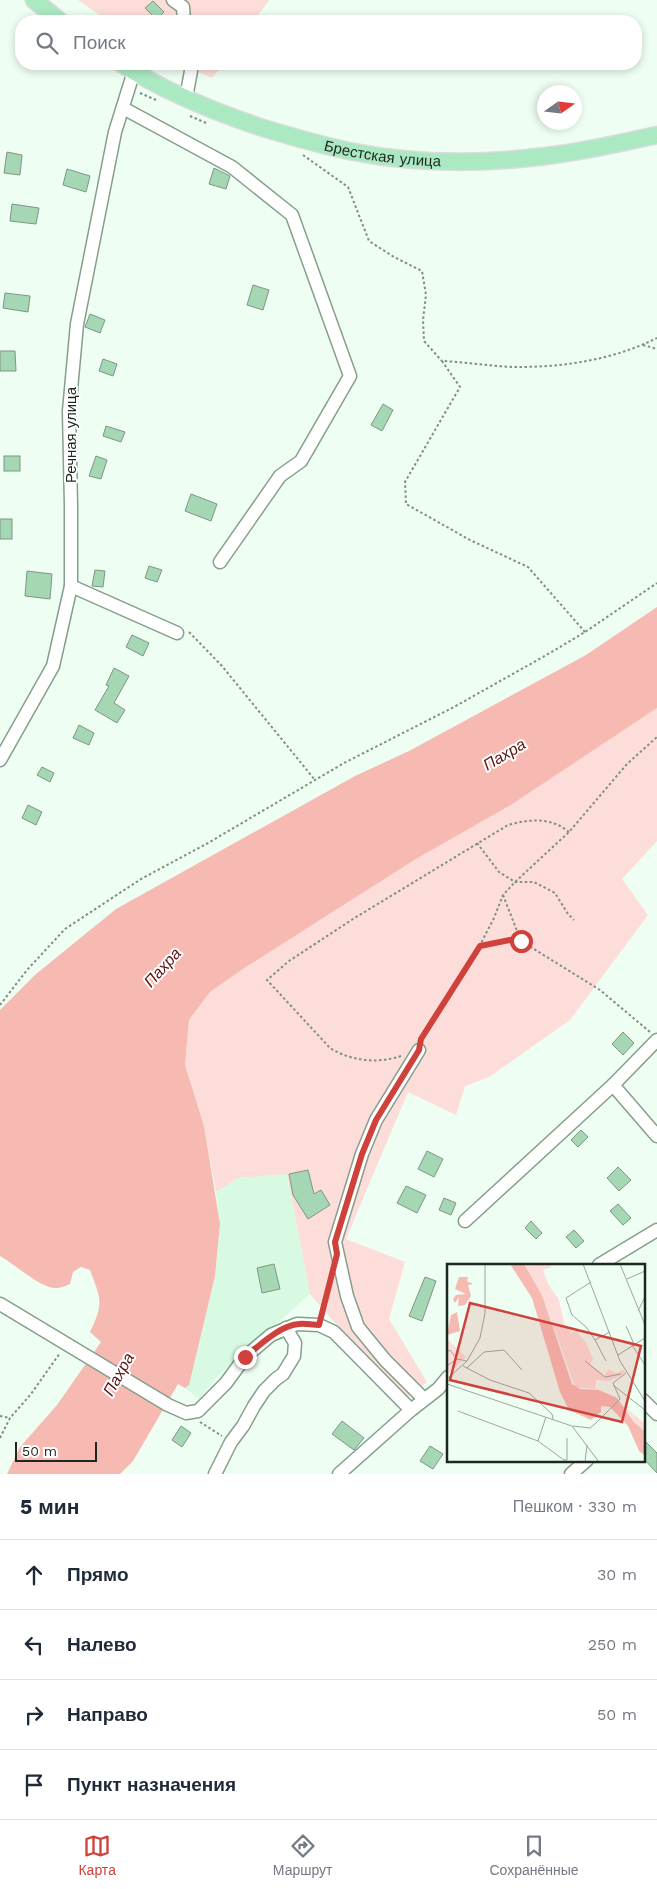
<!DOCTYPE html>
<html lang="ru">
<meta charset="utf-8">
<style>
:root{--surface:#fff;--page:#f6f6f7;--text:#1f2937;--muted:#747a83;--line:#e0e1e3;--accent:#cf413b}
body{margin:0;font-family:"Work Sans",sans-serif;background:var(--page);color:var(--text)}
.compass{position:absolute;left:537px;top:85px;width:45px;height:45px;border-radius:50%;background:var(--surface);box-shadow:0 2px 8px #0003;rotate:76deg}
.scale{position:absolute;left:15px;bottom:12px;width:82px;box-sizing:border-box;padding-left:5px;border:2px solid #1d2620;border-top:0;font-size:14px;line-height:18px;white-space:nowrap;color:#1d2620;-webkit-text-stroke:4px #fff;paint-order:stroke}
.stop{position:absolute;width:15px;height:15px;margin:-11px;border:4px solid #cf413b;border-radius:50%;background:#fff}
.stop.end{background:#cf413b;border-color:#fff;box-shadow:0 1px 5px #0008}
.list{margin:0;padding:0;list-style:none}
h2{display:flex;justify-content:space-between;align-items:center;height:65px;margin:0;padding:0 20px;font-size:21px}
h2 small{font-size:16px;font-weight:400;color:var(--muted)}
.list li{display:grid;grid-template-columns:32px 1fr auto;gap:15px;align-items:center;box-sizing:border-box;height:70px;padding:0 20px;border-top:1px solid var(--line)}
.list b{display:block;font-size:19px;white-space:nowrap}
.list em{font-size:16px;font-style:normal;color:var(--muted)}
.icon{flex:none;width:28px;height:28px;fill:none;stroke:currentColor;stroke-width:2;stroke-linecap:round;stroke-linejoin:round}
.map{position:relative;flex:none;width:657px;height:1474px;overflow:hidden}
.search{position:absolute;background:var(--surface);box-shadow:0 2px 8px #0003;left:15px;right:15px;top:15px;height:55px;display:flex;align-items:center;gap:12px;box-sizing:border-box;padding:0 18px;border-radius:20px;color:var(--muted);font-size:19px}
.sheet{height:345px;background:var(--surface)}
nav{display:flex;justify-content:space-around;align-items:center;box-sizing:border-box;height:70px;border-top:1px solid var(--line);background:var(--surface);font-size:14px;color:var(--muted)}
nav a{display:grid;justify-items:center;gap:2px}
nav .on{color:var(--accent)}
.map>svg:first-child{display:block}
.built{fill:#d8fae2}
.green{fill:#fdddd9}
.water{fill:#f6bab2}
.building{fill:#a5d7b5;stroke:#7e9685}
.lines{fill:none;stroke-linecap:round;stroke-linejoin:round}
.minor-casing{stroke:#869e8d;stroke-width:15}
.major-casing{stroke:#dbdcdb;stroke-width:19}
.path{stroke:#818e85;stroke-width:2;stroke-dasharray:2.5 2.5;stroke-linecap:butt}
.minor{stroke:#fff;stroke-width:12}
.major{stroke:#aae9c2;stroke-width:16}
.route{stroke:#cf413b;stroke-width:6}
.labels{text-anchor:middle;stroke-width:4;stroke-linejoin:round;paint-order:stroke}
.street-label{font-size:15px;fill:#1d2620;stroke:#fff}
.water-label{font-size:16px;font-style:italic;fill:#5a1412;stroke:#fff}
.inset-road{fill:none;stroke:#9aa89e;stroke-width:1}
.view{fill:#cf413b;fill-opacity:0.15;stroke:#cf413b;stroke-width:2.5}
.inset-edge{fill:none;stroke:#1d2620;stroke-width:2.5}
</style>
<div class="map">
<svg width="657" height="1474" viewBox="0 0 657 1474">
<rect width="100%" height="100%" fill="#eefef2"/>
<path class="built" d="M287,1174l23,120 -95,85 -16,20 -14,-11 4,-4 26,-108 5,-52 -4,-32 22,-14z"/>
<g class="green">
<path d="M78,0h191l-15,21h-146z"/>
<path d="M181,64h43l-12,14z"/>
<path d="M657,708v133l-35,38 26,36 -78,105 -81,57 -24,9 -9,29 -48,-23 -62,147 59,23 -16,57 38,63 -24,19 -93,-107 -23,-120 -49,4 -22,14 -12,-66 -19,-61 4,-45 21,-28 36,-25 170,-108 95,-54z"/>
</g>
<path class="water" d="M657,607v101l-146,97 -95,54 -170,108 -36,25 -21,28 -4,45 19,61 16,98 -5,52 -26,109 -4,3 -7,-4 -45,77 -13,13h-113l13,-27 37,-42 44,-63 -11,-10c14,-29 11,-33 0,-62l-9,-3 -8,5 -3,12c-4,2 -8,3 -12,4 -16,2 -43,-24 -58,-32v-246l36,-36 80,-65 239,-133 54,-25 177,-96z"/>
<g class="building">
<path d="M153,1l11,11 -8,7 -11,-11z"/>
<path d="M7,152l15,3 -2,20 -16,-2z"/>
<path d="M214,168l16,8 -4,13 -17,-5z"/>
<path d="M67,169l23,7 -4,16 -23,-7z"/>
<path d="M12,204l27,4 -3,16 -26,-3z"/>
<path d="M253,285l16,5 -6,20 -16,-5z"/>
<path d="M5,293l25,3 -2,16 -25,-4z"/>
<path d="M90,314l15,6 -5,13 -15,-6z"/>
<path d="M0,351h15l1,20h-16z"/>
<path d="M103,359l14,5 -4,12 -14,-5z"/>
<path d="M383,404l10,6 -11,21 -11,-6z"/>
<path d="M106,426l19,6 -4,10 -18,-6z"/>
<rect x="4" y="456" width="16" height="15"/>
<path d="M96,456l11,4 -6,19 -12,-3z"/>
<path d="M191,494l26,10 -6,17 -26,-10z"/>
<rect x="0" y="519" width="12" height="20"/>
<path d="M149,566l13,4 -5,12 -12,-4z"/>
<path d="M95,570l10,1 -2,16 -11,-1z"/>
<path d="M27,571l25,3 -2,25 -25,-3z"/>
<path d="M132,635l17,8 -6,13 -17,-9z"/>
<path d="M114,668l15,8 -15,27 11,7 -8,13 -22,-13 14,-24 -3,-1z"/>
<path d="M79,725l15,8 -5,12 -16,-7z"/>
<path d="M42,767l12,6 -4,9 -13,-7z"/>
<path d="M28,805l14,7 -6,13 -14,-7z"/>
<path d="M623,1032l11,11 -11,12 -11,-11z"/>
<path d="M581,1130l7,7 -10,10 -7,-7z"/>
<path d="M427,1151l16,8 -9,18 -16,-8z"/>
<path d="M618,1167l13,13 -12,11 -12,-13z"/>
<path d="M308,1170l6,24 7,-4 9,15 -22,14 -15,-24 -4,-21z"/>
<path d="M406,1186l20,9 -9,18 -20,-10z"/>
<path d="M444,1198l12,5 -5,12 -12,-5z"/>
<path d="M618,1204l13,14 -8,7 -13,-14z"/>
<path d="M531,1221l11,12 -6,6 -11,-11z"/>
<path d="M574,1230l10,11 -8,7 -10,-11z"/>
<path d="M274,1264l6,25 -18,4 -5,-25z"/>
<path d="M425,1277l11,4 -14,40 -13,-5z"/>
<path d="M342,1421l22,17 -10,12 -22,-16z"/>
<path d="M181,1426l10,7 -9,14 -10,-7z"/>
<path d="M643,1439l14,14v20l-14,-15z"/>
<path d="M430,1446l13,8 -10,15 -13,-8z"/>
</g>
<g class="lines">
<defs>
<g id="minor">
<path d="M173,0l10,7 1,14"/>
<path d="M186,98l5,-27 -1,-7"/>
<path d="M123,108l109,59 60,48 58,161 -49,85 -21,15 -60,86"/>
<path d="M71,586l106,47"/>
<path d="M0,760l53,-94 18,-80v-80l-2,-95 8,-87 38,-192 19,-61"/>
<path d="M657,1040l-44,45 44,51"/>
<path d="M419,1050l-43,70 -14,34 -27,88 12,54 11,31 27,33 39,39"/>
<path d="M465,1221l148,-136"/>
<path d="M599,1265l58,-35"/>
<path d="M0,1304l168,101 18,8 12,-2 28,-28 19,-26 26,-22 26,-11 22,1 15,7 77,78"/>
<path d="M643,1400l14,14"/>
<path d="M215,1474l16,-32 12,-16 11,-20 10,-15 12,-12 7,-5 11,-18 1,-13 -9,-15"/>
<path d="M339,1474l72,-64 27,-21 10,-12"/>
<path d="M571,1474l16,-14"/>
</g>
<g id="major">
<path d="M34,0l26,21"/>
<path id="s1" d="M122,64c43,28 93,48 141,64 30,9 60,18 91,24 62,12 129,12 192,4 37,-4 74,-13 111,-21"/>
</g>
</defs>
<use href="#minor" class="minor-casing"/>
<use href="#major" class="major-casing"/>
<g class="path">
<path d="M140,93l16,7"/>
<path d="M190,116l16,7"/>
<path d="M303,155l45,32 21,54 25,16 28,14 4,24 -3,25 1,21 18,20"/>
<path d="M643,345l14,4"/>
<path d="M189,632l33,34 93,114"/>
<path d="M585,632l-57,-65 -58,-27 -64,-36 -1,-22 55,-95 -18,-26c26,1 52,6 77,6 47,0 96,-8 138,-29"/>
<path d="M477,843l22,29 16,10h19l21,11 13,21 6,6"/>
<path d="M503,895l18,46 79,49 50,42"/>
<path d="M481,945l29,-5 11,1"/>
<path d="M0,1005l27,-35 38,-41 76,-50 67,-36 136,-80 110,-56 96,-54 35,-21 72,-49"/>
<path d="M421,1040l59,-95 14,-27 9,-23 12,-13 54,-50 58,-68 30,-27"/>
<path d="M401,1056c-24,8 -50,5 -71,-8l-63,-68 22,-19 64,-42 155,-94c22,-6 43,-8 61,7"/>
<path d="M321,1315l10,-37"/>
<path d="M0,1416l10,2"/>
<path d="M200,1422l22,14"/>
<path d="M0,1438l10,-20 21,-24 29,-41"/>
</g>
<use href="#minor" class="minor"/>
<use href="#major" class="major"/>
</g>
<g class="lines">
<path class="route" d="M245,1357c14,-11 35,-32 54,-33 6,-1 13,1 20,1l18,-71 -2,-12 27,-88 14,-34 43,-70 2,-11 59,-93 30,-6 11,1"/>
</g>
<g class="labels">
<g class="street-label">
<text dy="5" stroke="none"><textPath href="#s1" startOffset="278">Брестская улица</textPath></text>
<text transform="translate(71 435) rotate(-90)" y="5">Речная улица</text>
</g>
<g class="water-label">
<text transform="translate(504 754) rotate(-31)" y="6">Пахра</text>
<text transform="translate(162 967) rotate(-48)" y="6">Пахра</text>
<text transform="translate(118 1374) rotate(-61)" y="6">Пахра</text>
</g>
</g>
<g transform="translate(447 1264)">
<rect width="198" height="198" fill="#eefef2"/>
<path d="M77,0h26l2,3 -9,3 5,14 11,16 5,23 7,10 5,-2 10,12 7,16 -3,5 14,11 5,-6 6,4 9,-3 1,3 -15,8 -14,-1 -1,9 -20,-2 -33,-92zM0,75l19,18 -19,18zM177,142l20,17v8l-10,-9z" fill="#fdddd9"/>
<path d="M63,0h14l18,31 30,89 8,5 19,1 18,8 17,24 10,9v24l-5,-4 -11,-25 -18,-19 -9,-1v6l-10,8 -22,-10 -9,-18 -28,-94zM12,13h9l-1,4 6,3 -5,1 3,11 -6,9 -7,1 1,-9 -4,6 -2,-4 3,-4 10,-1 -11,-5zM10,48l3,19 -13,4 4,-20z" fill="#f6bab2"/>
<path class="inset-road" d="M136,0l37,97 25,40M173,0l25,61M180,15l18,-8M144,18l-25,16 6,17 14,12 9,13 15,-8M191,47l7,-14M179,62l8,18M148,76l11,21M185,81l13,20M0,88l3,-2 7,9M171,91l27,-17M138,97l20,16 16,-3M0,102l10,-7 10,2M16,102l27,14 39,13 23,21 1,5M20,104l17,-16 20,-2 18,20M0,115l20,-18 13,-23 5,-25v-49M0,120l125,42 27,36M166,121l32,25M11,147l80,30 26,19h3v-22M126,162l17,2 6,-5 24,-24 -7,-16 13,-10M91,177l8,-24M138,198l2,-17"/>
<path class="view" d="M23,39l171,43 -19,76 -172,-42z"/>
<rect width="198" height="198" class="inset-edge"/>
</g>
</svg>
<svg class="compass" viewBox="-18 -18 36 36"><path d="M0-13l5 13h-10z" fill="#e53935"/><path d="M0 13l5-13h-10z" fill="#747a83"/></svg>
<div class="scale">50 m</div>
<div class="stop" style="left:521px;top:941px"></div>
<div class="stop end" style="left:245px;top:1357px"></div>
<div class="search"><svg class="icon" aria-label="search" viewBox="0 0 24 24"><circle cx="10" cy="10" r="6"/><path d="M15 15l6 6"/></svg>Поиск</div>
</div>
<section class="sheet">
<h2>5 мин<small>Пешком · 330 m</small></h2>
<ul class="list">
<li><svg class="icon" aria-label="ahead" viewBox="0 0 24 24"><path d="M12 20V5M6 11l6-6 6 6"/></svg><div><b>Прямо</b></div><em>30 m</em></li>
<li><svg class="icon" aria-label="left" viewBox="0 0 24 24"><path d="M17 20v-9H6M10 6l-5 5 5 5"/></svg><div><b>Налево</b></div><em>250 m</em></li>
<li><svg class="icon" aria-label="right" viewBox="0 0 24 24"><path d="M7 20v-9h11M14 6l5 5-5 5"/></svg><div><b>Направо</b></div><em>50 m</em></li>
<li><svg class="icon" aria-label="arrive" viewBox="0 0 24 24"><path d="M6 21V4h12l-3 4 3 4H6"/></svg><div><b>Пункт назначения</b></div></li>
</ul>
</section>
<nav>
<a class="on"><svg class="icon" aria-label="map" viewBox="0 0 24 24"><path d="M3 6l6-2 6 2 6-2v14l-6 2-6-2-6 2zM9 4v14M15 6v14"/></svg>Карта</a>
<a><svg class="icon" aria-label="directions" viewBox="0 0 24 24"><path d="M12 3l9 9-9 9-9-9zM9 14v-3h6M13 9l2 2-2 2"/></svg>Маршрут</a>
<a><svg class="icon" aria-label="saved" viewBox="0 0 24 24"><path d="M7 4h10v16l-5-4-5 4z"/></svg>Сохранённые</a>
</nav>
